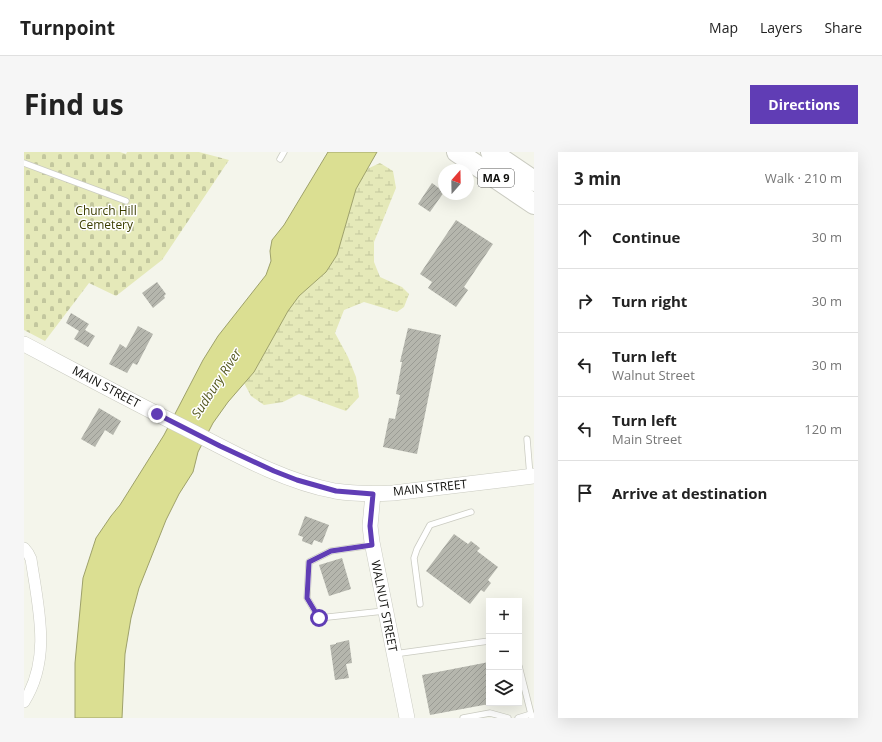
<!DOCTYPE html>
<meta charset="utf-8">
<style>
:root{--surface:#fff;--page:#f6f6f6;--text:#222;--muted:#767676;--line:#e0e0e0;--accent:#603db5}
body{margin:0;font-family:"Open Sans",sans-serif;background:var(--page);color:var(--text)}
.controls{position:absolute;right:12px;bottom:12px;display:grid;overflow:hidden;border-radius:0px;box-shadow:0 4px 16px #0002}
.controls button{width:36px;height:36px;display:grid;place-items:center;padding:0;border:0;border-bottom:1px solid var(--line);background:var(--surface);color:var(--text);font:20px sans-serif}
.compass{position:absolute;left:414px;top:12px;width:36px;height:36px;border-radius:50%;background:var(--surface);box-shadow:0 4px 16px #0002;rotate:20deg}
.stop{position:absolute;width:12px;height:12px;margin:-9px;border:3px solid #603db5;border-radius:50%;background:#fff}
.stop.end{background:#603db5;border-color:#fff;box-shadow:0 1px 4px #0008}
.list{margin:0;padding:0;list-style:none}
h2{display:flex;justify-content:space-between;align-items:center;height:52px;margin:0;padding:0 16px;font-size:17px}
h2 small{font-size:13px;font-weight:400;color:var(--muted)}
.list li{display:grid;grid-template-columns:26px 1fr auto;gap:12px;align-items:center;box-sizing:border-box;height:64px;padding:0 16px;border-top:1px solid var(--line)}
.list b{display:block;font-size:15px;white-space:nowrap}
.list p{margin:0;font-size:13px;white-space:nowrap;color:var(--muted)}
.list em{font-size:13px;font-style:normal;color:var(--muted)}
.icon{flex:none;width:22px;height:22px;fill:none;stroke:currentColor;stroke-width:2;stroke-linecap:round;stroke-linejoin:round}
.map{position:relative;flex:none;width:510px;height:566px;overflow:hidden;border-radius:0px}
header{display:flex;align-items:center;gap:24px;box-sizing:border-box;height:56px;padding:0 20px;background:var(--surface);border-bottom:1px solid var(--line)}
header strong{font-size:19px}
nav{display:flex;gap:22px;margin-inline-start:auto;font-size:14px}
.intro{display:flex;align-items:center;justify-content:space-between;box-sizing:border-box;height:96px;padding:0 24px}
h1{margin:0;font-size:28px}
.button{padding:10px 18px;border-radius:0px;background:var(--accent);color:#fff;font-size:14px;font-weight:700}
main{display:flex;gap:24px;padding:0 24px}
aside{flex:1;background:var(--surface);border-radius:0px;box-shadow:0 4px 16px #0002}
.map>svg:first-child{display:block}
.wetland{fill:url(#wetland-marsh)}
.cemetery{fill:url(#cemetery-stones)}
.water{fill:#dbdf92;stroke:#9ea16a}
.building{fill:url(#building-hatch)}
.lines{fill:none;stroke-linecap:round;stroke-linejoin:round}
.lane-casing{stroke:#cacbc1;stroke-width:7}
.street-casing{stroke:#cacbc1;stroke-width:12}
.secondary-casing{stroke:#cacbc1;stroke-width:16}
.highway-casing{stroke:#cacbc1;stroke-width:22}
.lane{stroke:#fff;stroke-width:5.5}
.street{stroke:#fff;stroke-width:11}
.secondary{stroke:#fff;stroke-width:15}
.highway{stroke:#fff;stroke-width:20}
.route{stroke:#603db5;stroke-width:5}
.labels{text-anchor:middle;stroke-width:3;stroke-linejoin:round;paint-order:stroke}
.shield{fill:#fff;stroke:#575755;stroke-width:1}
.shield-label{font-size:11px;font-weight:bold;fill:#0f0f0c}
.park-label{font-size:12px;fill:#3c3e00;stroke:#fff}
.street-label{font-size:12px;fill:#0f0f0c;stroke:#fff}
.water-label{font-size:13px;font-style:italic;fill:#585b23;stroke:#fff}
</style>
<header>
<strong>Turnpoint</strong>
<nav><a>Map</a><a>Layers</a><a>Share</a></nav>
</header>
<div class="intro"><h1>Find us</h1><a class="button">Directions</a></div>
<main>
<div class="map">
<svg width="510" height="566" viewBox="0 0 510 566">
<defs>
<pattern id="wetland-marsh" width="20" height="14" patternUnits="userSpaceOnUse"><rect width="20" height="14" fill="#e5e9b9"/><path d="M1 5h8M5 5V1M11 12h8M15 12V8" fill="none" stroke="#c3c79e"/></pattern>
<pattern id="cemetery-stones" width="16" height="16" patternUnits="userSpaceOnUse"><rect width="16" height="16" fill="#e5e9b9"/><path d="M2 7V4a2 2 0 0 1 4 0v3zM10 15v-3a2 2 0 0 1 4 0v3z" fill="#c3c79e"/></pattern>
<pattern id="building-hatch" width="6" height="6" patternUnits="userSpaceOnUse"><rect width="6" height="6" fill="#b5b6ad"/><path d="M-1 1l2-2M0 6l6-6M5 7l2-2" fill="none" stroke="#9a9b94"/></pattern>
</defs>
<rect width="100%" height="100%" fill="#f4f5eb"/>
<path class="wetland" d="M356,11l13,8 3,17 -22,54v20l6,15 22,10 7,7 -5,13 -7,5 -33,-10 -20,8 -9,23 13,24 8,20 3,20 -13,14 -47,-17 -16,8 -19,3 -13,-9 -7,-13 10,-11 34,-61 11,-15 27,-24 11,-17 19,-66 11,-20z"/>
<path class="cemetery" d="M0,0h96l6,2 1,-2h72l30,8 -67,100 -46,36 -27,-13 -44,58 -21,-11z"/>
<path class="water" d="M304,0h49l-21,37 -19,66 -11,17 -27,24 -11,15 -34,61 -26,30 -15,21 -15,29 -5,20 -14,22 -13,26 -27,68 -8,30 -6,36 -3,64h-47v-55l8,-85 13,-40 15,-22 9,-11 44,-70 39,-75 15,-24 48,-61 5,-14 -1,-10 2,-11 12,-15z"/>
<g class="building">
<path d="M408,31l12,9 -14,20 -12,-8z"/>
<path d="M432,68l37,24 -29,43 4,3 -12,17 -28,-19 4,-6 -12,-8z"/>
<path d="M133,130l9,12 -2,2 1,2 -12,10 -11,-15z"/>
<path d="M47,161l18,11 -4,6 10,6 -7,11 -14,-8 5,-8 -13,-8z"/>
<path d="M114,174l15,8 -16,31 -4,-2 -6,10 -18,-9 11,-20 6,4z"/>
<path d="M384,176l33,7 -24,119 -34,-7 6,-29 6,1 5,-24 -4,-1 6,-32h-2z"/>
<path d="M75,256l22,13 -8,14 -8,-5 -10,17 -14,-8z"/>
<path d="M281,364l24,9 -7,18 -8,-3 -2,5 -10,-4 1,-4 -5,-2z"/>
<path d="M430,382l14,10 3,-3 9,7 -3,3 21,16 -10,13 3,3 -7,9 -3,-2 -11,14 -44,-33z"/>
<path d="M318,406l9,31 -22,7 -10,-31z"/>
<path d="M325,488l3,23 -6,1 3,14 -14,2 -5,-35 6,-1v-1z"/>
<path d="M465,510v42l-59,11 -8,-40z"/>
</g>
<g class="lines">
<defs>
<g id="lane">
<path d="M256,7l4,-7"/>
<path d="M0,11l102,38"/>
<path d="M503,287l3,37"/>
<path d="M348,393l-41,6 -22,11 -2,36 12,20 65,-7"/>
<path d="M396,452l-6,-46 3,-9 13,-24 41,-13"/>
<path d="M370,502l95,-13"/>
<path d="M495,514l13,52"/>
<path d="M439,566l27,-5 18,5"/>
<path d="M494,566l13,-4"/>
</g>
<path id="street" d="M0,396l4,5 3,6c7,48 21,99 -7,143"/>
<g id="secondary">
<path d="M0,192c53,28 107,57 161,84 47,24 97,53 150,63 19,3 39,3 58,2l141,-17"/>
<path d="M349,342l-3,32 2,16 35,176"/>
</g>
<g id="highway">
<path d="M433,0l77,52"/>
<path d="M467,0l43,29"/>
</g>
</defs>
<use href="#lane" class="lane-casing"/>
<use href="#street" class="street-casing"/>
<use href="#secondary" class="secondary-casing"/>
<use href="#highway" class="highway-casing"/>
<use href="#lane" class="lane"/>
<use href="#street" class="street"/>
<use href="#secondary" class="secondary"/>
<use href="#highway" class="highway"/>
</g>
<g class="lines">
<path class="route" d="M133,262l63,32 54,25 23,9 39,11 37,3 -3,32 2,19 -41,6 -22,11 -2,36 12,20"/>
</g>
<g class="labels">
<rect class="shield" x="454" y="17" width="36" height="18" rx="3"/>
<g class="shield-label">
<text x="472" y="30">MA 9</text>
</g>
<g class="park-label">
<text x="82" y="63">Church Hill<tspan x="82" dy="14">Cemetery</tspan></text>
</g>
<g class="street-label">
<text transform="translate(82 235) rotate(28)" y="4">MAIN STREET</text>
<text transform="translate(406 336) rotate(-6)" y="4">MAIN STREET</text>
<text transform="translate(360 454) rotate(79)" y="4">WALNUT STREET</text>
</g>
<g class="water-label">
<text transform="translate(192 231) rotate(-57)" y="5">Sudbury River</text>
</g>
</g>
</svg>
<div class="controls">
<button>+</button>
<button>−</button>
<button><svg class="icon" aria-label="layers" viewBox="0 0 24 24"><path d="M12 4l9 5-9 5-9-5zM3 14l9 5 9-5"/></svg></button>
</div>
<svg class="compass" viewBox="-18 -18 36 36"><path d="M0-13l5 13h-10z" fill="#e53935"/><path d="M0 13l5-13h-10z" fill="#767676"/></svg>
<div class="stop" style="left:295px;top:466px"></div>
<div class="stop end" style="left:133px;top:262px"></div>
</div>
<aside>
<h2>3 min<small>Walk · 210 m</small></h2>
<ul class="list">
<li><svg class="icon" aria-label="ahead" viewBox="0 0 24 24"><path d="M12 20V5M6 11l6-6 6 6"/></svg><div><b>Continue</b></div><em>30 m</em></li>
<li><svg class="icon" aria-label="right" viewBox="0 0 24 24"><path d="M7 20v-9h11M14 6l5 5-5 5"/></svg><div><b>Turn right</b></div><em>30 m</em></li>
<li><svg class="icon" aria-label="left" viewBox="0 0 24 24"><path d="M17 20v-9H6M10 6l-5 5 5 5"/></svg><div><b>Turn left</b><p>Walnut Street</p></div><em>30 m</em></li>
<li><svg class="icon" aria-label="left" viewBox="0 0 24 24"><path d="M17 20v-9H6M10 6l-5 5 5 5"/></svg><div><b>Turn left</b><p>Main Street</p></div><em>120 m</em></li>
<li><svg class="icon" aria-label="arrive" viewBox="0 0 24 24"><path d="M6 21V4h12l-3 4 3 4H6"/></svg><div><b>Arrive at destination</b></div></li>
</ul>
</aside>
</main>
